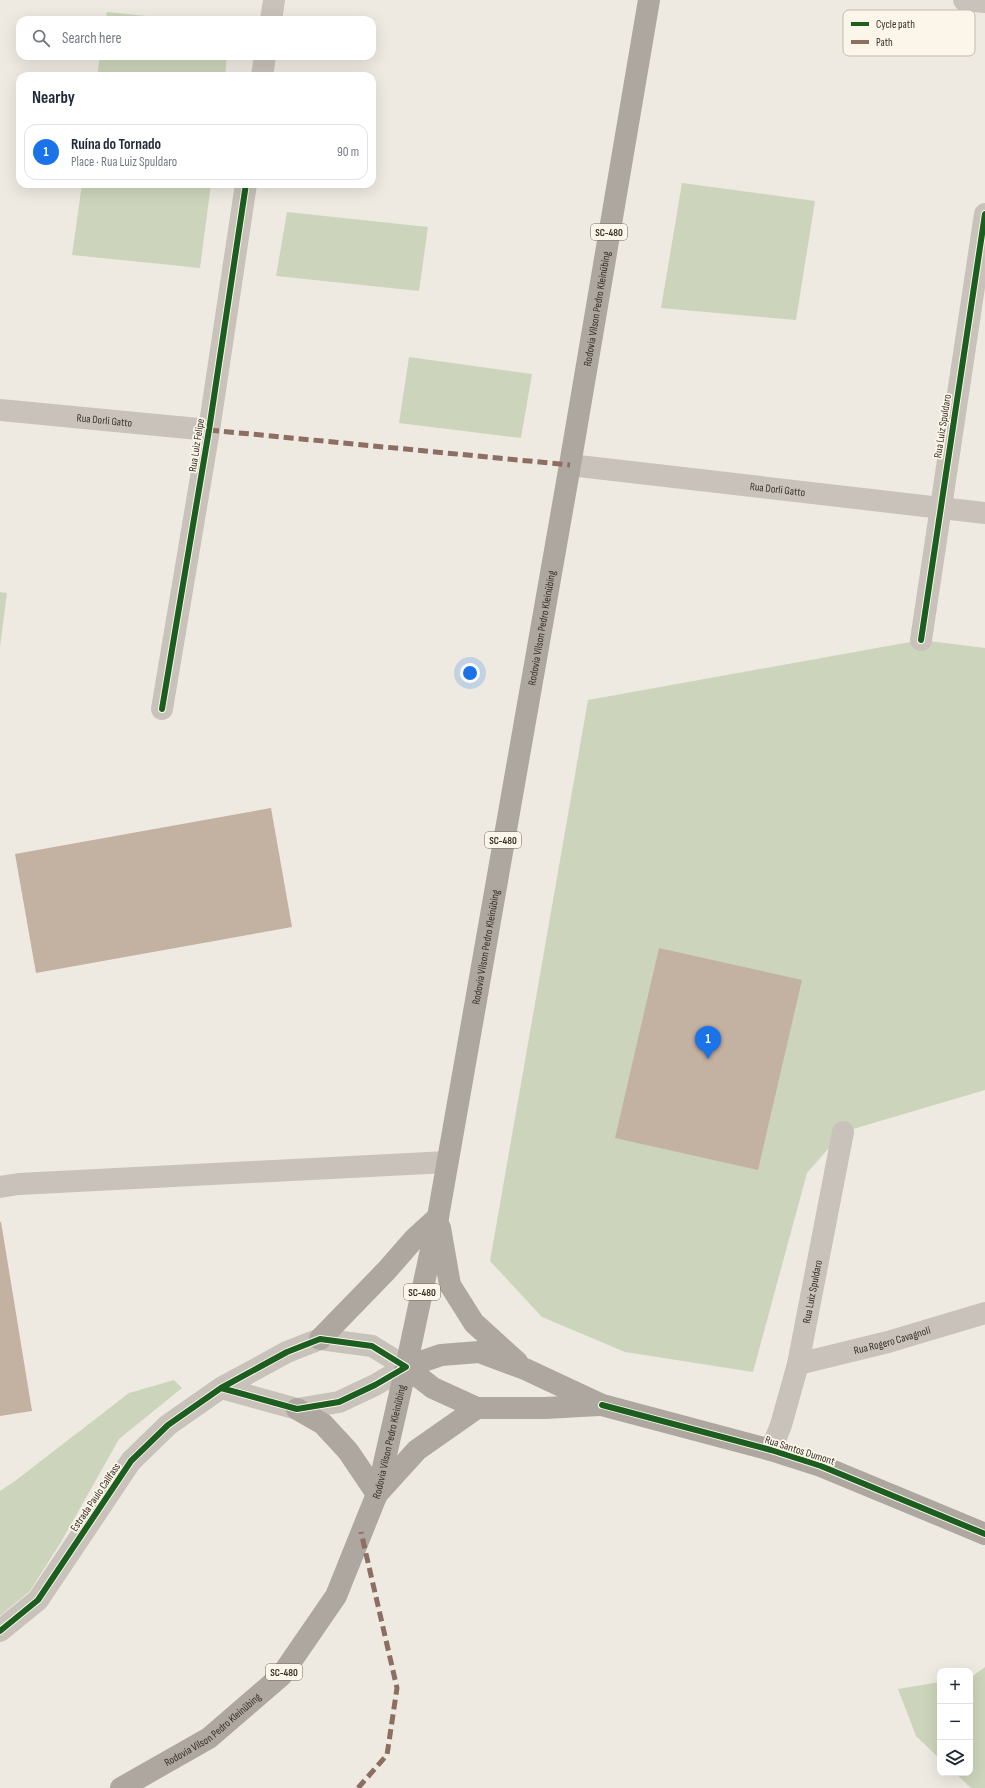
<!DOCTYPE html>
<meta charset="utf-8">
<style>
:root{--surface:#fff;--page:#f6f6f7;--text:#1f2937;--muted:#747a83;--line:#e0e1e3;--accent:#1a73e8}
body{margin:0;font-family:"Sofia Sans Condensed",sans-serif;background:var(--page);color:var(--text)}
.controls{position:absolute;right:12px;bottom:12px;display:grid;overflow:hidden;border-radius:8px;box-shadow:0 4px 16px #0002}
.controls button{width:36px;height:36px;display:grid;place-items:center;padding:0;border:0;border-bottom:1px solid var(--line);background:var(--surface);color:var(--text);font:20px sans-serif}
.you{position:absolute;left:470px;top:673px;width:14px;height:14px;margin:-10px;border:3px solid #fff;border-radius:50%;background:#1a73e8;box-shadow:0 0 0 6px #1a73e833}
.badge{display:grid;place-items:center;width:26px;height:26px;border-radius:50%;background:var(--accent);color:#fff;font-size:13px;font-weight:700}
.pin{position:absolute;translate:-50% -33px;filter:drop-shadow(0 1px 2px #0008)}
.pin::after{content:'';position:absolute;top:21px;width:14px;height:12px;background:inherit;clip-path:polygon(0 0,100% 0,50% 100%)}
.list{margin:0;padding:0;list-style:none}
h2{display:flex;justify-content:space-between;align-items:center;height:52px;margin:0;padding:0 16px;font-size:17px}
h2 small{font-size:13px;font-weight:400;color:var(--muted)}
.list li{display:grid;grid-template-columns:26px 1fr auto;gap:12px;align-items:center;box-sizing:border-box;height:56px;margin:0 8px 8px;padding:0 8px;border:1px solid var(--line);border-radius:12px}
.list b{display:block;font-size:15px;white-space:nowrap}
.list p{margin:0;font-size:13px;white-space:nowrap;color:var(--muted)}
.list em{font-size:13px;font-style:normal;color:var(--muted)}
.icon{flex:none;width:22px;height:22px;fill:none;stroke:currentColor;stroke-width:2;stroke-linecap:round;stroke-linejoin:round}
.map{position:relative;flex:none;width:985px;height:1788px;overflow:hidden}
.search{position:absolute;background:var(--surface);box-shadow:0 4px 16px #0002;left:16px;top:16px;width:360px;height:44px;display:flex;align-items:center;gap:10px;box-sizing:border-box;padding:0 14px;border-radius:12px;color:var(--muted);font-size:15px}
.panel{position:absolute;background:var(--surface);box-shadow:0 4px 16px #0002;left:16px;top:72px;width:360px;height:116px;border-radius:12px}
.map>svg:first-child{display:block}
.green{fill:#ccd5bb}
.building{fill:#c3b1a2}
.lines{fill:none;stroke-linecap:round;stroke-linejoin:round}
.minor{stroke:#c8c2ba;stroke-width:22}
.major{stroke:#ada79f;stroke-width:22}
.quiet{stroke:#8d6e63;stroke-width:5;stroke-dasharray:10 5;stroke-linecap:butt}
.cycleway-casing{stroke:#fbf6e9;stroke-width:8}
.cycleway{stroke:#1b5e20;stroke-width:6}
.labels{text-anchor:middle;stroke-width:3.5;stroke-linejoin:round;paint-order:stroke}
.shield{fill:#fbf6e9;stroke:#736b62;stroke-width:1}
.shield-label{font-size:10px;font-weight:bold;fill:#393028}
.street-label{font-size:11px;fill:#393028;stroke:#fbf6e9}
.key{fill:#fbf6e9;stroke:#c1bbaf;stroke-width:1}
.key-label{font-size:11px;fill:#393028}
</style>
<div class="map">
<svg width="985" height="1788" viewBox="0 0 985 1788">
<rect width="100%" height="100%" fill="#eeeae2"/>
<g class="green">
<path d="M107,12l80,8h-82z"/>
<path d="M100,56h127l-2,20h-128z"/>
<path d="M682,183l133,18 -19,119 -135,-12z"/>
<path d="M82,184h129l-11,84 -128,-13z"/>
<path d="M287,212l141,15 -9,64 -143,-15z"/>
<path d="M409,357l123,17 -11,64 -122,-15z"/>
<path d="M0,592l7,1 -7,54z"/>
<path d="M921,640l64,8v442l-142,42 -36,41 -54,199 -128,-20 -83,-35 -52,-56 98,-561z"/>
<path d="M174,1380l8,8 -63,51 -58,103 -31,49 -30,25v-125l15,-10 114,-88z"/>
<path d="M985,1667v121h-14l-16,-15h15v-95z"/>
<path d="M940,1682v77l-24,-23 -18,-47z"/>
</g>
<g class="building">
<path d="M271,808l21,119 -256,46 -21,-119z"/>
<path d="M659,948l143,32 -44,190 -143,-32z"/>
<path d="M0,1222h1l31,189 -32,5z"/>
</g>
<g class="lines">
<g class="minor">
<path d="M964,0l21,2"/>
<path d="M271,20l3,-20"/>
<path d="M262,76l3,-20"/>
<path id="s1" d="M0,410l209,20"/>
<path id="s2" d="M570,465l415,48"/>
<path d="M921,640l64,-426"/>
<path d="M162,709l47,-279 37,-246"/>
<path d="M0,1187l19,-3 428,-22"/>
<path id="s3" d="M798,1364l90,-22 97,-29"/>
<path id="s4" d="M771,1450l10,-25 17,-61 45,-232"/>
<path d="M0,1631l38,-31 93,-139 37,-36 53,-37 66,-36 33,-13 52,7 34,21 -31,18 -36,17 -42,7 -76,-21"/>
</g>
<g class="major">
<path d="M440,1228l10,57 24,38 43,39"/>
<path d="M320,1339l67,-69 28,-32 23,-21"/>
<path d="M406,1367l35,-12 38,-3 46,17 77,36 169,45 50,16 164,68"/>
<path d="M406,1367l27,21 44,20h68l54,-3"/>
<path d="M297,1409l26,15 25,27 29,43"/>
<path d="M378,1493l39,-43 60,-42"/>
<path id="s5" d="M121,1788l88,-50 72,-62 55,-80 41,-102 29,-127 32,-150 132,-752 79,-465"/>
</g>
<g class="quiet">
<path d="M209,430l361,35"/>
<path d="M358,1788l29,-33 10,-67 -36,-156"/>
</g>
<defs>
<g id="cycleway">
<path d="M921,640l64,-426"/>
<path d="M162,709l47,-279 37,-246"/>
<path d="M602,1405l169,45 50,16 164,68"/>
<path d="M0,1631l38,-31 93,-139 37,-36 53,-37 66,-36 33,-13 52,7 34,21 -31,18 -36,17 -42,7 -76,-21"/>
</g>
</defs>
<use href="#cycleway" class="cycleway-casing"/>
<use href="#cycleway" class="cycleway"/>
</g>
<g class="labels">
<g class="shield">
<rect x="591" y="224" width="36" height="16" rx="3"/>
<rect x="485" y="832" width="36" height="16" rx="3"/>
<rect x="404" y="1284" width="36" height="16" rx="3"/>
<rect x="266" y="1664" width="36" height="16" rx="3"/>
</g>
<g class="shield-label">
<text x="609" y="236">SC-480</text>
<text x="503" y="844">SC-480</text>
<text x="422" y="1296">SC-480</text>
<text x="284" y="1676">SC-480</text>
</g>
<g class="street-label">
<text dy="4" stroke="none"><textPath href="#s5" startOffset="1609">Rodovia Vilson Pedro Kleinübing</textPath></text>
<text dy="4" stroke="none"><textPath href="#s1" startOffset="105">Rua Dorli Gatto</textPath></text>
<text transform="translate(942 426) rotate(-81)" y="4">Rua Luiz Spuldaro</text>
<text transform="translate(196 445) rotate(-81)" y="4">Rua Luiz Felipe</text>
<text dy="4" stroke="none"><textPath href="#s2" startOffset="209">Rua Dorli Gatto</textPath></text>
<text dy="4" stroke="none"><textPath href="#s5" startOffset="1285">Rodovia Vilson Pedro Kleinübing</textPath></text>
<text dy="4" stroke="none"><textPath href="#s5" startOffset="961">Rodovia Vilson Pedro Kleinübing</textPath></text>
<text dy="4" stroke="none"><textPath href="#s4" startOffset="164">Rua Luiz Spuldaro</textPath></text>
<text dy="4" stroke="none"><textPath href="#s3" startOffset="97">Rua Rogero Cavagnoli</textPath></text>
<text dy="4" stroke="none"><textPath href="#s5" startOffset="457">Rodovia Vilson Pedro Kleinübing</textPath></text>
<text transform="translate(800 1450) rotate(18)" y="4">Rua Santos Dumont</text>
<text transform="translate(95 1497) rotate(-56)" y="4">Estrada Paulo Callfass</text>
<text dy="4" stroke="none"><textPath href="#s5" startOffset="109">Rodovia Vilson Pedro Kleinübing</textPath></text>
</g>
</g>
<rect x="843" y="10" width="132" height="46" rx="6" class="key"/>
<rect x="851" y="22" width="18" height="4" fill="#1b5e20"/>
<rect x="851" y="40" width="18" height="4" fill="#8d6e63"/>
<g class="key-label">
<text x="876" y="28">Cycle path</text>
<text x="876" y="46">Path</text>
</g>
</svg>
<div class="controls">
<button>+</button>
<button>−</button>
<button><svg class="icon" aria-label="layers" viewBox="0 0 24 24"><path d="M12 4l9 5-9 5-9-5zM3 14l9 5 9-5"/></svg></button>
</div>
<div class="you"></div>
<div class="pin badge" style="left:708px;top:1059px">1</div>
<div class="search"><svg class="icon" aria-label="search" viewBox="0 0 24 24"><circle cx="10" cy="10" r="6"/><path d="M15 15l6 6"/></svg>Search here</div>
<section class="panel">
<h2>Nearby<small></small></h2>
<ul class="list">
<li><span class="badge">1</span><div><b>Ruína do Tornado</b><p>Place · Rua Luiz Spuldaro</p></div><em>90 m</em></li>
</ul>
</section>
</div>
